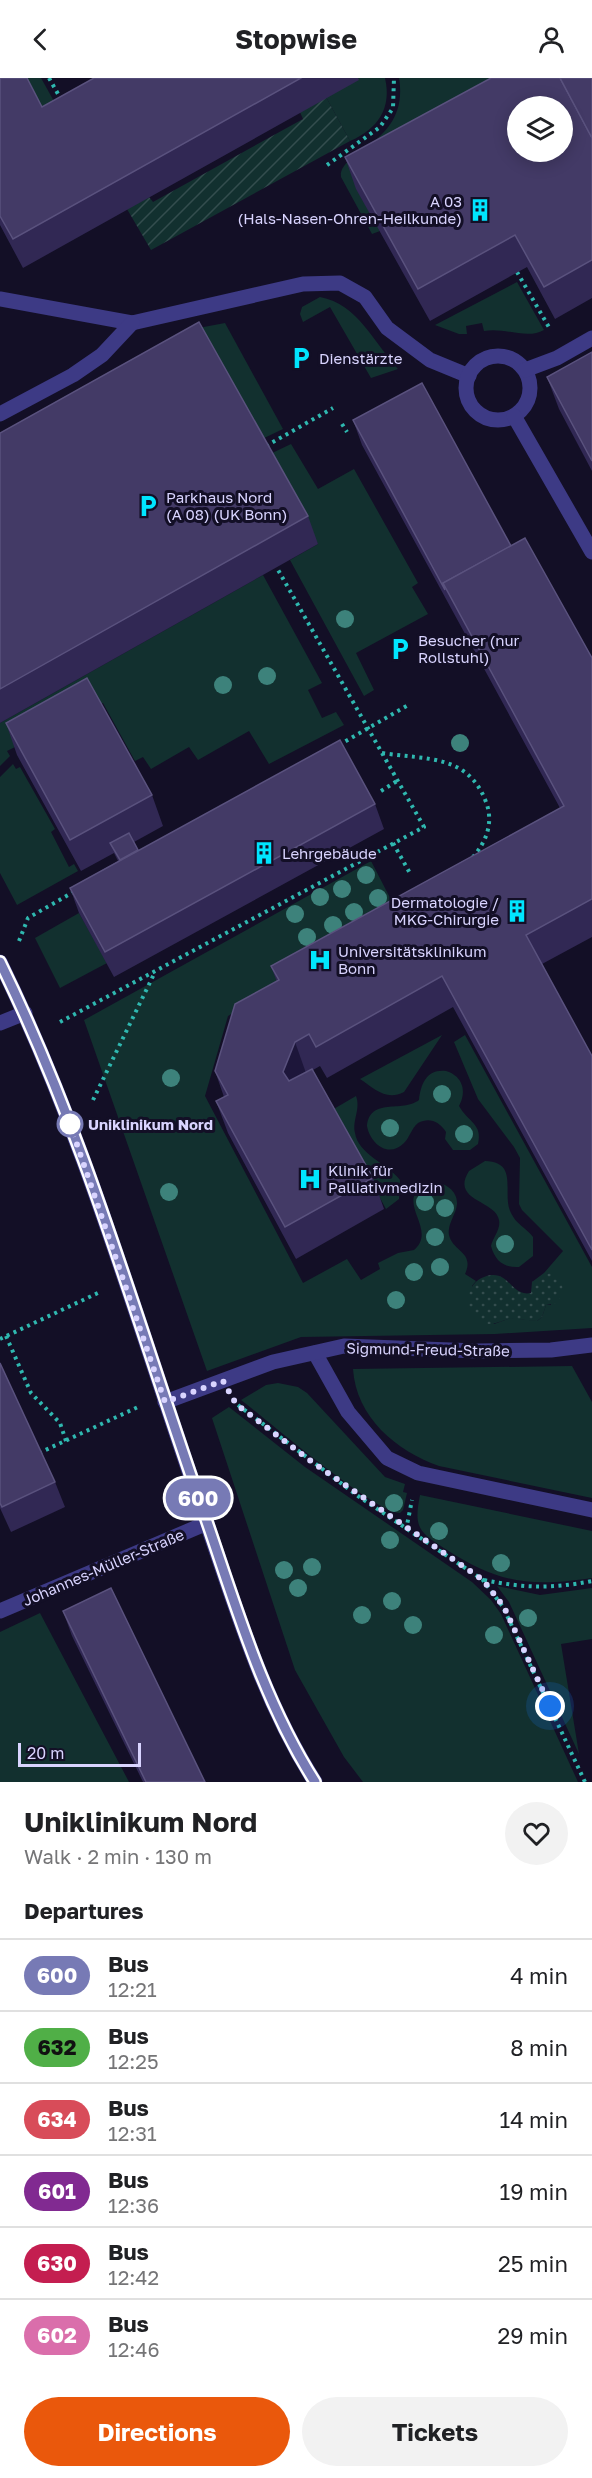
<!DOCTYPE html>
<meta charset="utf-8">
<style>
:root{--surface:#fff;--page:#f2f2f2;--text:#202124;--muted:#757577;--line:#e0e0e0;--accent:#ea580c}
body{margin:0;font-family:"Golos Text",sans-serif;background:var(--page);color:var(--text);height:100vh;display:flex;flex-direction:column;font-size:22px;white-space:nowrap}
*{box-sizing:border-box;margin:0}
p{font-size:20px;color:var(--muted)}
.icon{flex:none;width:33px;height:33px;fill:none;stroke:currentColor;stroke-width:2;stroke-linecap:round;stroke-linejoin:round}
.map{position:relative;height:1704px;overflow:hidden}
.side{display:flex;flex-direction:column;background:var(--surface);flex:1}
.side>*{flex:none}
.badge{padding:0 12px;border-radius:20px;font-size:21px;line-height:39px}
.tools{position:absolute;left:507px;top:18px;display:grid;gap:12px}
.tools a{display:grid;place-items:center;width:66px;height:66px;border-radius:50%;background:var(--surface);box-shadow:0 3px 15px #0003;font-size:30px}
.scale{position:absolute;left:18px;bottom:15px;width:123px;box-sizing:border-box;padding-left:6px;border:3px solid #d9d4ff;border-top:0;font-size:16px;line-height:21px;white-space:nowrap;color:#d9d4ff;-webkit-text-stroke:4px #130f26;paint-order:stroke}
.you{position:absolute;width:30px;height:30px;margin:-15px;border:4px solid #fff;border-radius:50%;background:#1a73e8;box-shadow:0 0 0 9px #1a73e833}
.map>.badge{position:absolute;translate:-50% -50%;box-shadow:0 0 0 3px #fff}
h2{padding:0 24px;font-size:22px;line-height:54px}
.round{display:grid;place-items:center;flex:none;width:63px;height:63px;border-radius:32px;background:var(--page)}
.head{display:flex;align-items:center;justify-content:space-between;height:102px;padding:0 24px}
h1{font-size:28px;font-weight:700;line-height:45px}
.primary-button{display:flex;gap:12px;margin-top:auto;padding:12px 24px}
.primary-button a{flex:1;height:69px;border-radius:36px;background:var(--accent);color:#fff;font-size:24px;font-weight:700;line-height:69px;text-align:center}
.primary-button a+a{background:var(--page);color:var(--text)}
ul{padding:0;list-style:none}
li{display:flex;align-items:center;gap:18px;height:72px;padding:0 24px;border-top:2px solid var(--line)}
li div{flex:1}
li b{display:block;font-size:22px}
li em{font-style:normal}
li .badge{min-width:66px;font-weight:700;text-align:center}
header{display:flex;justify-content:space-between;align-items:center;height:78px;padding:0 24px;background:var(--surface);font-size:27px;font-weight:700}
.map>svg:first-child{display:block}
.grass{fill:#12302f}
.park{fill:url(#park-dots)}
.garden{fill:url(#garden-furrows)}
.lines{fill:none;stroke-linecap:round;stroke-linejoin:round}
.path{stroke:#2fb8b0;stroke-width:4;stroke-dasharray:3 4.5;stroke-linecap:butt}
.lane{stroke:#3d3a85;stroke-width:15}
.street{stroke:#3d3a85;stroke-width:15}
.tree{fill:#3d827b}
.wall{fill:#312854}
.shaded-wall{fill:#1d163a}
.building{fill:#433a66;stroke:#5a527e;stroke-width:1.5;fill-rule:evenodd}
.line-casing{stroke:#fff;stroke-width:14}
.line{stroke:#777ab5;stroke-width:9}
.walk{stroke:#d9d4ff;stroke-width:6;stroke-dasharray:0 10.8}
.stop-dot{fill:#fff;stroke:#777ab5;stroke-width:3}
.labels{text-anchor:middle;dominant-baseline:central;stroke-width:6;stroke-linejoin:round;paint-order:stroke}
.poi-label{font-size:15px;fill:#d9d4ff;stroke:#130f26;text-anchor:start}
.stop-label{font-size:15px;font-weight:bold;fill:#d9d4ff;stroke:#130f26;text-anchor:start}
.street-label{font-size:15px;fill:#d9d4ff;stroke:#130f26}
</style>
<header><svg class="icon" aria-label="back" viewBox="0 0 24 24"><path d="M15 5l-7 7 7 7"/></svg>Stopwise<svg class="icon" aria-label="person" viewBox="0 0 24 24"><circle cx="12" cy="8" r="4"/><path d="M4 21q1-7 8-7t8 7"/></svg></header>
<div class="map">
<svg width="592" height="1704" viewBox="0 0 592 1704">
<defs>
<pattern id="park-dots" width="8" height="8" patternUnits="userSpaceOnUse" patternTransform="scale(1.5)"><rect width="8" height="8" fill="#12302f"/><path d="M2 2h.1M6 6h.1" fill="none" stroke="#344d4e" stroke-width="1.8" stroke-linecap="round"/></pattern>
<pattern id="garden-furrows" width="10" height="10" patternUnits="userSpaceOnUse" patternTransform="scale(1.5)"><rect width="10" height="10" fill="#12302f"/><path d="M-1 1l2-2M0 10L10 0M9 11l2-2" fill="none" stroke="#344d4e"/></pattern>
</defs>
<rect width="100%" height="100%" fill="#130f26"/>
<!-- grass -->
<g class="grass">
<polygon points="21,0 41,0 55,25 39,33"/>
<path d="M358,0H385C392,30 378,51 350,63L326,19Z"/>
<path d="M399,0H554L356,110L380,153L372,156L341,99C338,72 410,66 399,0Z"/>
<path d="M517,204L544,252C527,262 505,249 484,253L482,245L466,248L467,256H459L435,247Z"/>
<path d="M320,219C358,226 374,265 398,291L371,300L330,229L303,244L300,236L302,229Z"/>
<polygon points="225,245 283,351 260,362 193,251"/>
<polygon points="291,366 318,411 354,391 418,505 412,509 428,536 356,575 374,612 364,618 290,482 318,466 268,377"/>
<polygon points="263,497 322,605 308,612 322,640 336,634 344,647 269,686 249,653 198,682 189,669 151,691 143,679 135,683 103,625 7,673 10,678 0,688 0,645"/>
<polygon points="13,686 16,691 20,689 55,751 51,754 69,789 74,786 78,793 17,827 0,795 0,699"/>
<path d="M371,783L401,841L228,938L205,1018L303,1205L347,1181L361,1202L380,1191L378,1185L398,1175L414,1172C437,1152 399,1128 420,1109C434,1098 458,1108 457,1126C456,1137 447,1146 449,1157C453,1174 475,1174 465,1196L476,1203L472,1208L494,1246L511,1240L537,1243L542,1239L546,1227H551L549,1195H544L563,1173L522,1132L519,1126L520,1080L514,1069L478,1021L454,964L465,957L592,1189V1250L495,1256L301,1259L207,1293L84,942Z"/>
<polygon points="79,835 107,885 60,910 35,860"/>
<path d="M442,957L404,1014C386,1023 375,1011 360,1001Z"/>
<path d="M446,993C463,998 467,1014 459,1028C468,1044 483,1046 478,1066L470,1072H453L445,1061L446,1054C439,1043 429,1039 418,1045C411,1051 410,1059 404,1065C388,1081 370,1065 367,1048C370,1019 402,1035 419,1022C421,1005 427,991 446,993Z"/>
<path d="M356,1018C361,1031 352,1042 355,1055C358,1076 388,1086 400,1102L399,1121L386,1131L332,1032Z"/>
<path d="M485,1083C520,1084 501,1116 511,1135C516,1146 526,1150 533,1159V1178L519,1189C504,1190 495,1183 491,1168C493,1159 501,1151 499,1142C496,1122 450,1123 469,1093Z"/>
<path d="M572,1288L592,1324V1420L439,1388C396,1373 356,1339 353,1291Z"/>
<path d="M278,1305L298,1309L307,1315L385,1399L405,1406L403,1414L407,1415L403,1432L400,1435C376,1436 266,1341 241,1322L266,1307Z"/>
<polygon points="229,1329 305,1389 472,1504 491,1522 501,1536 578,1704 363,1704 344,1679 295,1592 212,1340"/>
<path d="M420,1417L592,1453V1500C531,1509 500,1506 447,1472C420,1454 413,1452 420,1417Z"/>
<polygon points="497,1508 540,1517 592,1510 592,1561 561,1566 579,1676 509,1524"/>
<polygon points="40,1535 129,1704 0,1704 0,1554"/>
</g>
<!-- park -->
<path class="park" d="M544,1195C556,1194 563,1202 563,1214L557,1225L546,1227L542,1239L537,1243C530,1243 522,1241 514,1241C506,1240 499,1245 491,1246C474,1246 463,1227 470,1213C474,1203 481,1199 491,1197C510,1195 512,1219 531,1215L532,1204Z"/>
<!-- garden -->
<polygon class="garden" points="326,19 350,63 151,172 127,131 149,119 153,124 303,41 300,34"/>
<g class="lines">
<!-- path -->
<g class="path">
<polyline points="49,0 62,23"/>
<polyline points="327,87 380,49 393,30 394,0"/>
<polyline points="517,194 550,251"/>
<polyline points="342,346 347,354"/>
<polyline points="266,368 333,330"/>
<polyline points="339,667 410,626"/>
<path d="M382,675C427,682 468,676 486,724C494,745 486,764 473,779"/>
<polyline points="381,713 397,703"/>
<polyline points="393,765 411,797"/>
<polyline points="19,863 28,840 75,813"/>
<polyline points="60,944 424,749 277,490"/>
<polyline points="93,1022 155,894"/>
<polyline points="6,1258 31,1315 60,1345 66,1363"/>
<polyline points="0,1261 100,1214"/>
<polyline points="238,1327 358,1418 483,1502 503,1529 585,1704"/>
<polyline points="39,1375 138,1329"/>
<polyline points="406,1452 412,1422"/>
<path d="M484,1502C524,1510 551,1511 592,1503"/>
</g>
<!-- lane -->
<g class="lane">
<polyline points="0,221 132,245 303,206 340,205 365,219 387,250 430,282 469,298"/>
<circle cx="498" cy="310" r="32"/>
<polyline points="525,292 557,280 592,260"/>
<polyline points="0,336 73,297 102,277 132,245"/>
<polyline points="514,338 592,474"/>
<polyline points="315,1275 348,1334 387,1380 418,1395 592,1432"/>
<polyline points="165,1324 273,1284 344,1268 477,1273 551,1272 592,1267"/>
</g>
<!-- street -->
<g class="street">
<path d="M0,884C86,1060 139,1251 204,1437C236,1529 262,1621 315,1704"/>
<polyline points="0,945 25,935"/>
<polyline points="0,1533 207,1445"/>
</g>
</g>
<!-- trees -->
<g class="tree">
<circle cx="345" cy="541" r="9"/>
<circle cx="267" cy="598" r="9"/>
<circle cx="223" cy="607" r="9"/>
<circle cx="460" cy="665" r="9"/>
<circle cx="366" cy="797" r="9"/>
<circle cx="342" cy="811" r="9"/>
<circle cx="320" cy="819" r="9"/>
<circle cx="378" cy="820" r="9"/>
<circle cx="354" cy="834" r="9"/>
<circle cx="295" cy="836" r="9"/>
<circle cx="333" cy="847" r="9"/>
<circle cx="307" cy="859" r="9"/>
<circle cx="171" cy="1000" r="9"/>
<circle cx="442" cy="1016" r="9"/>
<circle cx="390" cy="1050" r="9"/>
<circle cx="464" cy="1056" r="9"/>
<circle cx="169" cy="1114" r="9"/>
<circle cx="425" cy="1124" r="9"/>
<circle cx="445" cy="1130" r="9"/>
<circle cx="435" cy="1159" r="9"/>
<circle cx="505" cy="1166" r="9"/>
<circle cx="440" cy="1189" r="9"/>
<circle cx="414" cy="1194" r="9"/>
<circle cx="396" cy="1222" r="9"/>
<circle cx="394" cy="1425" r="9"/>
<circle cx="439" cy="1453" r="9"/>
<circle cx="390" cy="1462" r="9"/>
<circle cx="501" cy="1485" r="9"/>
<circle cx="312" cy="1489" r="9"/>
<circle cx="284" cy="1492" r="9"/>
<circle cx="298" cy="1510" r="9"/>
<circle cx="392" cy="1523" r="9"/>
<circle cx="362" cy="1537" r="9"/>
<circle cx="528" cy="1540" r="9"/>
<circle cx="413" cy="1547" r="9"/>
<circle cx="494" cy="1557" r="9"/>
</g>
<!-- wall -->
<g class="wall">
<polygon points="0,0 42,29 94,0 358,0 359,2 23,190 0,147"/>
<polygon points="592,0 592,220 555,241 527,189 430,243 356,111 345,79"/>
<polygon points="592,274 592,393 559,331 547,299"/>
<polygon points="353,342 511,468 592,580 592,859 542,886 592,978 592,1183 453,929 327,1000 320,988 313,992 373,1100 384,1131 296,1181 228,1055 216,1023 224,1019 215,993 277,904 271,888 560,730 362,367"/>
<polygon points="0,355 308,438 318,466 0,645"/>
<polygon points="6,645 152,717 163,748 134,764 138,772 375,726 384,751 114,899 79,835 70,810 118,783 114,775 81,793 17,677"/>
<polygon points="0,1285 55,1404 65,1429 11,1454 0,1430"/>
<polygon points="63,1533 205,1704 143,1704 72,1558"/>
</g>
<!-- shaded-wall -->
<polygon class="shaded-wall" points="295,964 306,995 295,1026 283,994"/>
<!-- building -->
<g class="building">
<polygon points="0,0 27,0 42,29 94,0 301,0 13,161 0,138"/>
<path d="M491,0H560L592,60V182L544,209L515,157L418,211L345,79ZM518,28H562V74H518Z"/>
<polygon points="560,0 592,0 592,60"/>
<polygon points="199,244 308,438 0,611 0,355"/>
<polygon points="592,274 592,383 547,299"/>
<polygon points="422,305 511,468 443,505 445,512 353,342"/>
<polygon points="525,460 592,580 592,821 526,857 592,978 592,1172 442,898 316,969 309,956 295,964 283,994 289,1003 312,991 373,1100 285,1149 216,1023 228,1017 215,993 235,926 279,902 271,888 564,728 443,505"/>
<polygon points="87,600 152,717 70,762 6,645"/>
<polygon points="340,662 375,726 105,874 70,810"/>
<polygon points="129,755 138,772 120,782 110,765"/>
<polygon points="0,1285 55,1404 2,1429 0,1425"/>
<polygon points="111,1510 205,1704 146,1704 63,1533"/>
</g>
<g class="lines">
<!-- line casing -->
<g class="line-casing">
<path id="line" d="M0,884C87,1061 140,1254 206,1441C237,1531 263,1622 315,1704"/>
</g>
<!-- line -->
<use href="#line" class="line"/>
<!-- walk -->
<polyline class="walk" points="70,1046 165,1324 223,1303 236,1326 312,1384 483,1502 504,1529 550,1628"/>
</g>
<!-- icons -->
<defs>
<g id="building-bare" transform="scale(1.8)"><path d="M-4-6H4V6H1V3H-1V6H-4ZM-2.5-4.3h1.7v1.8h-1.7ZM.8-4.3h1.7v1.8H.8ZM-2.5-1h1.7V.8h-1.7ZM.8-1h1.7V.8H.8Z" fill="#00e5ff" stroke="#130f26" stroke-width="2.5" paint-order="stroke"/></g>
<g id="parking-bare" transform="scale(1.8)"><path d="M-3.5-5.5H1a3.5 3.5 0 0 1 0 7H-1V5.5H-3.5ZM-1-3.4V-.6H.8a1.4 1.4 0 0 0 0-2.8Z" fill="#00e5ff" stroke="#130f26" stroke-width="2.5" paint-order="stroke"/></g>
<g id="hospital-bare" transform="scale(1.8)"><path d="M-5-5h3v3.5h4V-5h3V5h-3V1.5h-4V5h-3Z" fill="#00e5ff" stroke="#130f26" stroke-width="2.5" paint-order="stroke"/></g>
</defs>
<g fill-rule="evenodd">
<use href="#building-bare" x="480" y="132"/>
<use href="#parking-bare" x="301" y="280"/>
<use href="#parking-bare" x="148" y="428"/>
<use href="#parking-bare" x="400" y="571"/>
<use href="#building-bare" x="264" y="775"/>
<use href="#building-bare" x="517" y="833"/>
<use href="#hospital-bare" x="320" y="882"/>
<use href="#hospital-bare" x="310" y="1101"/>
</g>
<!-- markers -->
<circle class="stop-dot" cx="70" cy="1046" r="12"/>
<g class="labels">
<!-- poi labels -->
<g class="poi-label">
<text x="462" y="123" text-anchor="end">A 03<tspan x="462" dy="17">(Hals-Nasen-Ohren-Heilkunde)</tspan></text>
<text x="319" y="280">Dienstärzte</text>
<text x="166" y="419">Parkhaus Nord<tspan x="166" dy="17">(A 08) (UK Bonn)</tspan></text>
<text x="418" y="562">Besucher (nur<tspan x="418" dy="17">Rollstuhl)</tspan></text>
<text x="282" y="775">Lehrgebäude</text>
<text x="499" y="824" text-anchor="end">Dermatologie /<tspan x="499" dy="17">MKG-Chirurgie</tspan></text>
<text x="338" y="873">Universitätsklinikum<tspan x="338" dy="17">Bonn</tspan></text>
<text x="328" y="1092">Klinik für<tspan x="328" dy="17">Palliativmedizin</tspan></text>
</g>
<!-- stop labels -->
<g class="stop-label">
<text x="88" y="1046">Uniklinikum Nord</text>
</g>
<!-- street labels -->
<g class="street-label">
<text transform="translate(428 1271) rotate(1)">Sigmund-Freud-Straße</text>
<text transform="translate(103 1489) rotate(-23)">Johannes-Müller-Straße</text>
</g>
</g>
</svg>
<div class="tools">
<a><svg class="icon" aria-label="layers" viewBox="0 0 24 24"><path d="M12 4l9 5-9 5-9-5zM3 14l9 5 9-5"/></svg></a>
</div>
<div class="scale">20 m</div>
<div class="you" style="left:550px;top:1628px"></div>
<b class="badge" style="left:198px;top:1420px;background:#777ab5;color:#fff">600</b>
</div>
<section class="side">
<div class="head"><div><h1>Uniklinikum Nord</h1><p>Walk · 2 min · 130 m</p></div><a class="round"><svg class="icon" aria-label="heart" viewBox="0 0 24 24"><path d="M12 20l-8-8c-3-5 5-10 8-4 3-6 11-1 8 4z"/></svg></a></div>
<h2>Departures</h2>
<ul>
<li><span class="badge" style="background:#777ab5;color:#fff">600</span><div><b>Bus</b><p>12:21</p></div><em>4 min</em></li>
<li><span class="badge" style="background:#50af47;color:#111">632</span><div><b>Bus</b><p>12:25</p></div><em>8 min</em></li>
<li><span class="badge" style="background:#d84c59;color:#fff">634</span><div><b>Bus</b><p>12:31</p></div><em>14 min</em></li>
<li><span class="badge" style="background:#812a91;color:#fff">601</span><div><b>Bus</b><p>12:36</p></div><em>19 min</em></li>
<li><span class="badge" style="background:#c41e50;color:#fff">630</span><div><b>Bus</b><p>12:42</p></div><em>25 min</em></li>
<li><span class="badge" style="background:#da6eab;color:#fff">602</span><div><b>Bus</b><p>12:46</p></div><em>29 min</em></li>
</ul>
<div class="primary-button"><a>Directions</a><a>Tickets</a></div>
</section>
